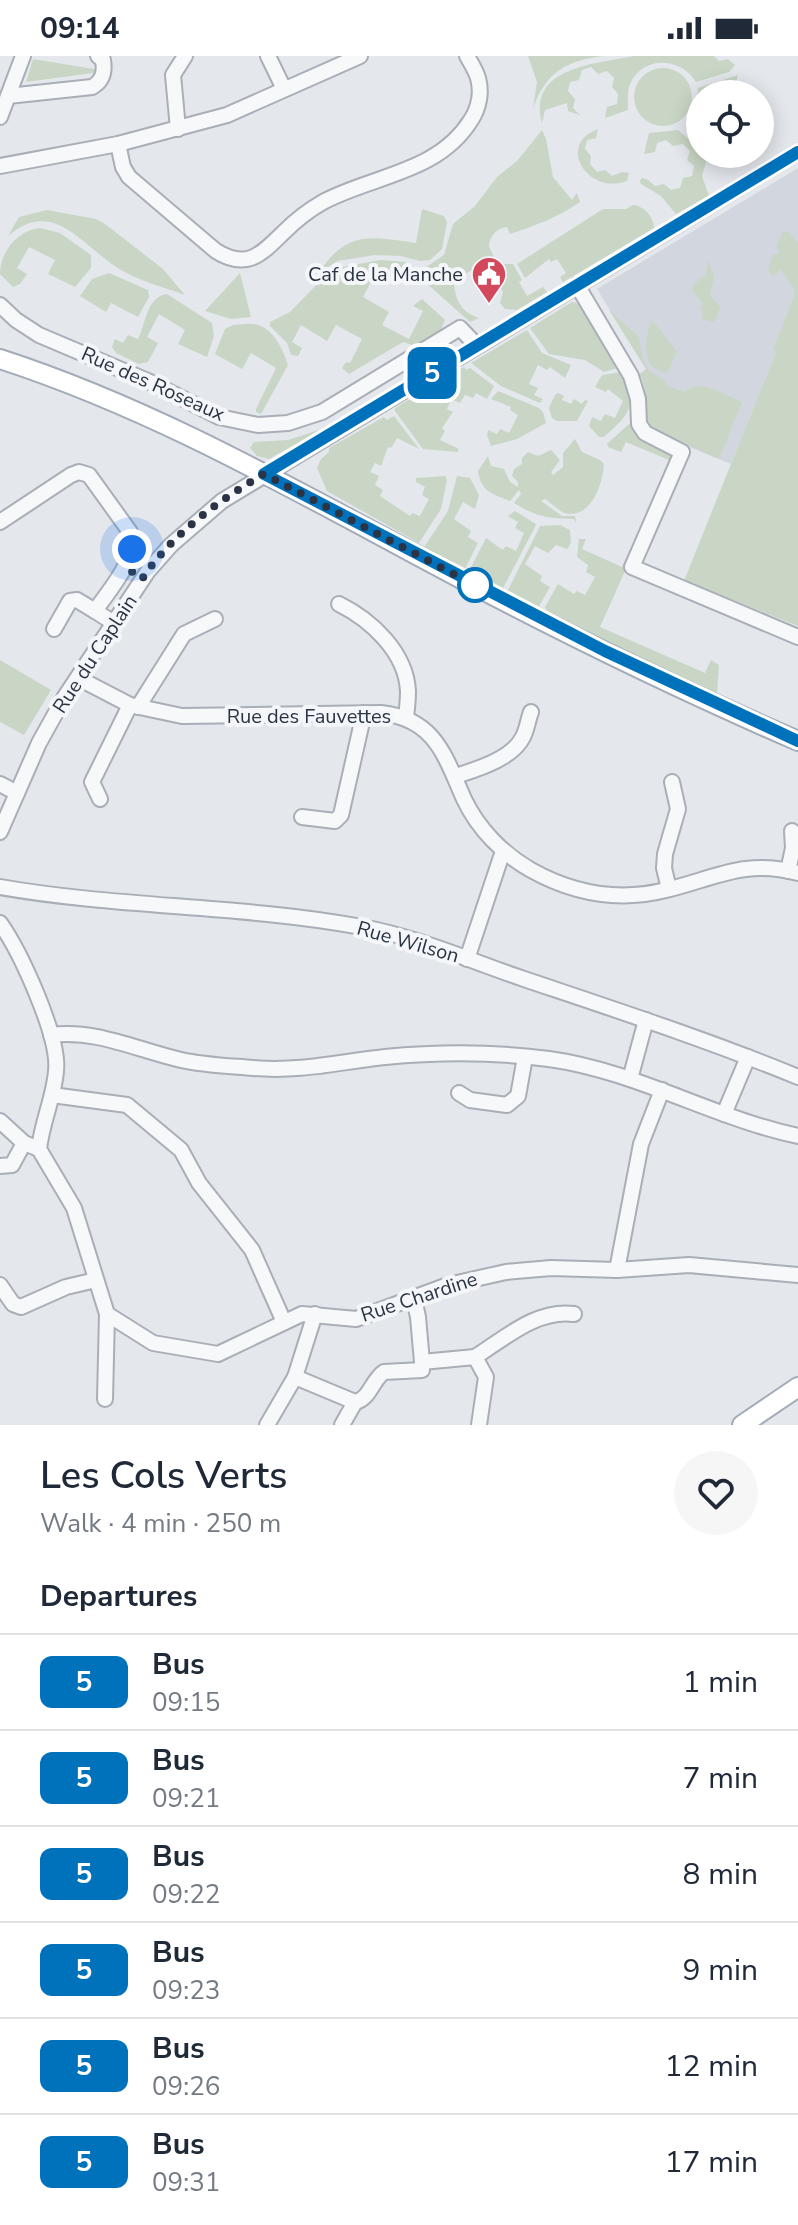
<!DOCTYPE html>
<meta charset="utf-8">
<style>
:root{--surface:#fff;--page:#f6f6f7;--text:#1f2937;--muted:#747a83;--line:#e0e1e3}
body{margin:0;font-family:"Nunito Sans",sans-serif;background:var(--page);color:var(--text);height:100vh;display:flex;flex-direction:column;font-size:30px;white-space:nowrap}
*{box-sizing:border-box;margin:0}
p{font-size:26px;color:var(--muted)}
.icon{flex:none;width:44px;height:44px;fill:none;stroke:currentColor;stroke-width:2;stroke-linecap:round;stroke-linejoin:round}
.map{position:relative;height:1369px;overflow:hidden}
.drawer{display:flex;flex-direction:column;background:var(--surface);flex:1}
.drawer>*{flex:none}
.badge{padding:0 16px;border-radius:12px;font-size:28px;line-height:52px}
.fabs{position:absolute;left:686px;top:24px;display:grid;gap:16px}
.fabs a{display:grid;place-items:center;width:88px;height:88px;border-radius:50%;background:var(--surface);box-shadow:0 4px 20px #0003;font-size:40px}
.you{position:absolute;width:40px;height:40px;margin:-20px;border:6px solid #fff;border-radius:50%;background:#1a73e8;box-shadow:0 0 0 12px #1a73e833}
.map>.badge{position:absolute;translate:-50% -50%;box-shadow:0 0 0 4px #fff}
h2{padding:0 40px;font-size:30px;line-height:72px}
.round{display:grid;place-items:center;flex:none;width:84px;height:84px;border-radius:42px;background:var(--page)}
.head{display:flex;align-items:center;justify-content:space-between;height:136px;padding:0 40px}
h1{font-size:38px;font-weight:600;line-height:60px}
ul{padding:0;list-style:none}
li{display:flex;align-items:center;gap:24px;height:96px;padding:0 40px;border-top:2px solid var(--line)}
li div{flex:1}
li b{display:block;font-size:30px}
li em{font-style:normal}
li .badge{min-width:88px;font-weight:700;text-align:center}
.status{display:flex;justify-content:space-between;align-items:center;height:56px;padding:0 40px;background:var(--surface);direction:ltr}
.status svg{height:22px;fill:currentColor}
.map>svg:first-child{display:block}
.built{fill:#d2d6de}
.green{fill:#c9d6c5}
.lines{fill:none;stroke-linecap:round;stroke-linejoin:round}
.minor-casing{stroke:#a9aeb7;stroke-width:18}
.major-casing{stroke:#a3abb8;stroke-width:22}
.minor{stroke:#f7f8fa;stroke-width:14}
.major{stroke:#fff;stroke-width:18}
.line-casing{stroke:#fff;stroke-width:18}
.line{stroke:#0072bc;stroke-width:12}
.walk{stroke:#2b3445;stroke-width:8;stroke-dasharray:0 14.4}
.stop-dot{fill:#fff;stroke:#0072bc;stroke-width:4}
.labels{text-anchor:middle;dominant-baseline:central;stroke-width:8;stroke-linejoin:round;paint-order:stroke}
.poi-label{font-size:20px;fill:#2b3445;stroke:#f4f6f9;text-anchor:end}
.street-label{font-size:20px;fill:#2b3445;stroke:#f4f6f9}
</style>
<div class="status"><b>09:14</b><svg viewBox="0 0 49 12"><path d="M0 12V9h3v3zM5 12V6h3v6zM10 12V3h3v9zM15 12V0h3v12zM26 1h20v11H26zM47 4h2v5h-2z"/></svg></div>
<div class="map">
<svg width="798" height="1369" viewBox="0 0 798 1369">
<rect width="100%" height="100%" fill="#e4e7ec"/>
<!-- built -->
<polygon class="built" points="798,112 798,241 731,408 660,379 647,365 646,335 640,318 646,313 597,233"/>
<!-- green -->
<g class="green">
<path d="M528,0H603C566,5 546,16 533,52L537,26Z"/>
<path d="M633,0H714L719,5L728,3L735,9L729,16L696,26C680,0 642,0 630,28C627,37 628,46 628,54L605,62L607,51L617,48L618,38L612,31L614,22L607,15L598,18L591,11L582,14L579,24L570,26L568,35L575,43L573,52L580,59L568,55L567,47L545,54L542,67C527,10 598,8 633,0Z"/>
<polygon points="33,3 100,14 92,25 93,17 26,26"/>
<circle cx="663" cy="41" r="29"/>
<polygon points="738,19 736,27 727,30 725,38 700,38 700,85 686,70 697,52 698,32"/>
<path d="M598,73L596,82L587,84L585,93L591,100L590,108L597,116L605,114L612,120L622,116L629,117L627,125C589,140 555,89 598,73Z"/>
<path d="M542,74L546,83L553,121L572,144L577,137L580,146C559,161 534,170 510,178L507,171C497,172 490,179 489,190L495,204L505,208H513L522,224L519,226L527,240L543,231L547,236L517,254L505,253L500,247L503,236L483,206L454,226C455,244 461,256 479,262L470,266L416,218L444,199L453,168L475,150L497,121L517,105Z"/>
<polygon points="678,74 700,93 700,98 708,99 702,120 709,140 676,158 661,140 641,128 640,125 642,122 648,124 655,130 664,128 671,134 680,132 683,122 692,120 694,110 687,104 690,95 683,88 673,90 666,84 657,87 655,96 644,98 649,77"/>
<path d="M633,149C644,150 654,161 654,172L563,226L560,221L566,217L557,203L551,206L549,203L525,222L517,208L603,153H626Z"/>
<path d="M422,153L444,160L447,166L442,193L430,204L420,205L401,200L375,199L337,205L318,218C347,173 371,181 416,187Z"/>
<path d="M47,154L96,163L105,168L163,213L185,239C163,231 140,225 121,214C83,192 55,140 8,180L19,161Z"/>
<path d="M40,172L60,177L91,199V212L75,231L48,218L55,204L29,191L17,212L27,218L20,228L13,231L0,218C0,196 18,174 40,172Z"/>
<polygon points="782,176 788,176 798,187 798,570 684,525 776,296 773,294 794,241 794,232 781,214 772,220 768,213 773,199 778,198 779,194 777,190"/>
<polygon points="381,204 405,206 411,211 408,216 399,211 390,212 383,227 373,222 363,241 389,256 382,269 409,283 423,255 413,250 422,243 445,264 441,274 415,290 403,286 349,318 342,312 346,306 350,307 362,283 336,269 327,285 301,269 292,286 302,292 298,300 291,299 287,287 270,270 270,266 290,256 323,222 330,226 339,222 331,216 336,212"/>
<polygon points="708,204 714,220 710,240 721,251 714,266 701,263 703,256 700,252 702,247 692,234 693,229 706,218"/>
<polygon points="109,217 148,234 149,241 138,261 111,247 106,256 80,240 92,223"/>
<polygon points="240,217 251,261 231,263 205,255"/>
<path d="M167,238L212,267L214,280L207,301L178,288L185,274L159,258L147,281L158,287L148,306L139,308L116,297L112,291L115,283L123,287L128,279L138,283C146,268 146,241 167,238Z"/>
<polygon points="572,246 579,248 584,255 618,312 604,316 585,304 549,298 530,272"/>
<path d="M609,254L639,281L643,305L649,315L665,325L667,330L685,336C700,321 726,340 742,346L719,403L651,373C641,356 649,336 640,318L646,313Z"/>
<path d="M652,264L677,296L667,317C640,314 644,282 652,264Z"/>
<path d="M233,269C239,269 247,267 254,268C273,271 283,293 288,309L261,358L256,356V353L276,312L251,297L242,313L215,298L225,273Z"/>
<polygon points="527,274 542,297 571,309 565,322 550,311 547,314 538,309 529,328 538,332 534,339 543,343 540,347 501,330 471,307"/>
<polygon points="464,311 466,314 470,312 494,330 487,343 476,337 473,342 465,339 460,347 451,343 447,353 453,356 442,372 445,375 440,384 459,393 457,396 423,393 395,355 395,352"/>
<path d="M621,316C637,351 631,357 604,381H599L589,370L592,361L601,365L605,358L615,362L623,345L608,333L606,336L595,331L602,319Z"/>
<polygon points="498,335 539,352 543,356 546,367 517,383 491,390 487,379 488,374 497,378 500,373 509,377 518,359 510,354 511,351 491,343"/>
<polygon points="558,337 564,340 562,344 571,348 574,343 582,348 585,344 588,345 577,365 557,365 552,362 549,352 555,339"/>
<polygon points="394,360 419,393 397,382 391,392 388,391 381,410 375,407 370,416 379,420 375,429 383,434 380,440 410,460 412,457 420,460 429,443 422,439 425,431 416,426 416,422 445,420 447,424 441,453 419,487 327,435 317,412 321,403 329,396 329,392 384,361 387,364"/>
<polygon points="629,368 670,396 672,404 668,413 665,413 669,404 626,386 621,396 608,391 607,388"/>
<polygon points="322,373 269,403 257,400 250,392 254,386 288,384"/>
<path d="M575,383L582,396L600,404L604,408C603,427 591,464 565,457C559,455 550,446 545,443L541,445L562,460H575L576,467L574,463C546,462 537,461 514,447L521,438L519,434L510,445C493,438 481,436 478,415L488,400L491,410L504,413L510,426L518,431V426L512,420L514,413L522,408V402L528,396L538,400L551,394L560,404L551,416L553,419L563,411V397Z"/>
<polygon points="457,420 470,422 479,439 475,453 463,446 454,463 471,475 468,481 478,487 464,515 442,503 443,500 423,493 448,455"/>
<polygon points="515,455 536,468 535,471 502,534 468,517 486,482 503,494 506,490 516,495 524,477 515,472 518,466 508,460"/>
<polygon points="560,469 570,474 571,487 567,493 556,489 548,497 535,490 525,508 542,520 540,525 550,531 538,552 507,536 540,470"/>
<polygon points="579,483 586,483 582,493 622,511 626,502 629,506 600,571 705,617 711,604 719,609 717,639 548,557 545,551 558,528 574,538 577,535 585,539 595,521 586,516 588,509 577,501"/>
<polygon points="0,604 51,634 24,679 0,666"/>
</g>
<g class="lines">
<!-- minor casing -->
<g class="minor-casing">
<g id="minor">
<polyline points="268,0 284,33"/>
<path d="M8,40L92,31C103,25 105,16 103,4L98,0"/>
<polyline points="0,61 23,0"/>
<polyline points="178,73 173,19 185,0"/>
<path d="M118,88L123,111L129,121L216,195C248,215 262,197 284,176C296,164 309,154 323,146C374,119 438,117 471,64C479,52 482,36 478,22C476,15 471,7 467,0"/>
<polyline points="0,110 118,88 227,59 360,0"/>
<polyline points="577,229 631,320 638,343 639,368 645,377 682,396 632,511 798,581"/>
<polyline points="0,249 16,264 39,279 150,326 219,361 258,369 288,367 322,356 460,272 477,290"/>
<path d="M0,466L71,419L79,416L89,419L130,476C139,502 109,534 95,555L114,567"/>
<path d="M339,548C371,564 406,596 408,635C408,644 407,653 406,661"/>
<polyline points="54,573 70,545 77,544 95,555"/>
<path d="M78,622L130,649L182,660L381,657C436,663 445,701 464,743C478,773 503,798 531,814C574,838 618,846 666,834C716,822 744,803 798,817"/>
<polyline points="138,651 184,578 215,563"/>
<path d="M456,720C477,713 512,703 523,681C527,673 528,664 531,656"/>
<polyline points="0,728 17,737"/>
<polyline points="100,743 92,726 130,649"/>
<polyline points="302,761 335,765 341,759 364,657"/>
<polyline points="0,776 39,687 64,642 148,515 171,489 222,445 798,96"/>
<polyline points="788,815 793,792 792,775"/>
<path d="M0,831C120,852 242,849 362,871C417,881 471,905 524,923C616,954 708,984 798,1021"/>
<polyline points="669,833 664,812 665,798 678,753 672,726"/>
<path d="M0,867C20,895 60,981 56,1015C54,1041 42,1066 39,1093L74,1152L107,1258L105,1343"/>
<polyline points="467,903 503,795"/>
<path d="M51,979C96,973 137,994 181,1004C203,1009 229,1010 253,1012C301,1016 338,1006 385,1001C438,996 496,996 549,1003C636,1015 713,1062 798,1080"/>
<polyline points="630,1023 646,964"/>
<polyline points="459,1037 470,1044 507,1049 518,1040 525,1001"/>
<polyline points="52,1039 127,1049 181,1094 199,1127 252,1194 284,1266"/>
<polyline points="724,1058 748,1001"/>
<polyline points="0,1065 24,1087"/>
<polyline points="0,1110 12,1109 24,1087 39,1093"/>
<polyline points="617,1214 641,1088 662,1034"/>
<polyline points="0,1229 13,1248 21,1251 66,1231 96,1224"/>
<polyline points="414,1243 418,1261 422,1306"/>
<polyline points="107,1258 153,1287 218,1298 302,1258 356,1263 448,1229 506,1216 551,1212 617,1214 689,1209 798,1219"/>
<path d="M475,1301C505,1282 537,1253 574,1258"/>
<path d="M295,1321L355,1346C370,1343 372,1324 384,1316L422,1314V1306L475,1301L486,1321L479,1369"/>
<polyline points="267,1369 295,1321 315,1258"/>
<polyline points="342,1369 355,1346"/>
</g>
</g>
<!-- major casing -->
<g class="major-casing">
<g id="major">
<path d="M0,303C145,350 277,424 411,496C537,564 666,628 798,685"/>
<polyline points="742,1369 798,1331"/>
</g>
</g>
<!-- minor -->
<use href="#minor" class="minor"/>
<!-- major -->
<use href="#major" class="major"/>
</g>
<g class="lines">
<!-- line casing -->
<g class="line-casing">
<polyline id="line" points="798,96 264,418 605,595 798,685"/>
</g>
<!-- line -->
<use href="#line" class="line"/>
<!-- walk -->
<path class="walk" d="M132,493L124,510L142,523C171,479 219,444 264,418L482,533L475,529"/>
</g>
<!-- icons -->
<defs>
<g id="civic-pin" transform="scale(1.8)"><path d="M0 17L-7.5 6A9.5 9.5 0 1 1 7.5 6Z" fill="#d1495b" stroke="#f4f6f9"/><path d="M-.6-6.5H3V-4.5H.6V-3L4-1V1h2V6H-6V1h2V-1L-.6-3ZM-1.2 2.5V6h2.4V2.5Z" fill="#fff"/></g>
</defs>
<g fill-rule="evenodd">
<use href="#civic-pin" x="489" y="218"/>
</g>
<!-- markers -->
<circle class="stop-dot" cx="475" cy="529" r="16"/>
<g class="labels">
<!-- poi labels -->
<g class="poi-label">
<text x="463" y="218">Caf de la Manche</text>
</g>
<!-- street labels -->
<g class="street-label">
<text transform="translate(153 328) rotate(24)">Rue des Roseaux</text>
<text transform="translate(95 598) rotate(-57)">Rue du Caplain</text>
<text x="309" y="660">Rue des Fauvettes</text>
<text transform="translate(408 886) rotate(16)">Rue Wilson</text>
<text transform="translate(419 1241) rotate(-18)">Rue Chardine</text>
</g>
</g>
</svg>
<div class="fabs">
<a><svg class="icon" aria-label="locate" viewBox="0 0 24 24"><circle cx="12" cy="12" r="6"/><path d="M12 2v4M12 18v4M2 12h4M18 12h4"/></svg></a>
</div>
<div class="you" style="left:132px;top:493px"></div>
<b class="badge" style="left:432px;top:317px;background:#0072bc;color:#fff">5</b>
</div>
<section class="drawer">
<div class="head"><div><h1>Les Cols Verts</h1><p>Walk · 4 min · 250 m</p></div><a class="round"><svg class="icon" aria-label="heart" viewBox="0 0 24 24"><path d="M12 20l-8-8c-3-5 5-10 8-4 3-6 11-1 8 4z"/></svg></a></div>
<h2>Departures</h2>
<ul>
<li><span class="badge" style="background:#0072bc;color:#fff">5</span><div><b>Bus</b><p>09:15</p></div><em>1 min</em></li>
<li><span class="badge" style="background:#0072bc;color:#fff">5</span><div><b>Bus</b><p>09:21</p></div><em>7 min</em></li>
<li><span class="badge" style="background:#0072bc;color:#fff">5</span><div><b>Bus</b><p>09:22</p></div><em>8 min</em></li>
<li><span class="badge" style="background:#0072bc;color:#fff">5</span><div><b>Bus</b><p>09:23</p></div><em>9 min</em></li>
<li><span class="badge" style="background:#0072bc;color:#fff">5</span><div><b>Bus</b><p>09:26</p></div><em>12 min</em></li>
<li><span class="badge" style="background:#0072bc;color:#fff">5</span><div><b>Bus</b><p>09:31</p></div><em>17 min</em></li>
</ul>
</section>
